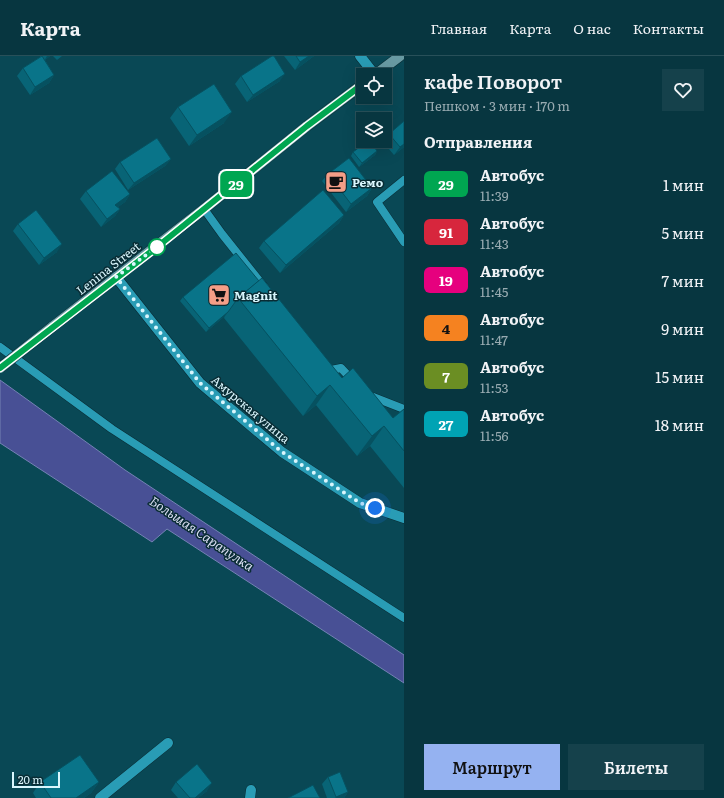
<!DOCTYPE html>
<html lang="ru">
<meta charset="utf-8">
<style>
:root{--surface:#073640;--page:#15414b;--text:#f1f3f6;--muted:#98abb1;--line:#285059;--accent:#95b2f1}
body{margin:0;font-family:Literata,serif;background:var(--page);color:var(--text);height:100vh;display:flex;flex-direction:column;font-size:15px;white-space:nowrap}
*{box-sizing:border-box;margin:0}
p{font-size:13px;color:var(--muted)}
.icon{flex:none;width:22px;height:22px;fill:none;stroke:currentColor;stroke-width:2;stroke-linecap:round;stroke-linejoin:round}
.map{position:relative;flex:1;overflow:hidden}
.panel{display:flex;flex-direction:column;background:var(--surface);width:320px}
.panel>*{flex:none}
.badge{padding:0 8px;border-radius:6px;font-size:14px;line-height:26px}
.tools{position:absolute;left:356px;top:12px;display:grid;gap:8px}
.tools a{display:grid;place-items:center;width:36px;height:36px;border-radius:0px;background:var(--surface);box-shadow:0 4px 16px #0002,0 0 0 1px var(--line);font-size:20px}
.scale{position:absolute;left:12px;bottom:10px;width:48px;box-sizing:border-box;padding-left:4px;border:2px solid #d9f6fd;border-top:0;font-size:11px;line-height:14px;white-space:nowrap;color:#d9f6fd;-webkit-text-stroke:3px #092c34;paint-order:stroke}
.you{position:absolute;width:20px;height:20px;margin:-10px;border:3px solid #fff;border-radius:50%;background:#1a73e8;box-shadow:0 0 0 6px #1a73e833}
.map>.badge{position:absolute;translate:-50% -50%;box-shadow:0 0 0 2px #fff}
h2{padding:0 20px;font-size:15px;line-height:36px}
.round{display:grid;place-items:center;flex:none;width:42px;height:42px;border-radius:0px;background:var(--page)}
.summary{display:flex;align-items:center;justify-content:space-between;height:68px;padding:0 20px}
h1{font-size:19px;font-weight:600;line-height:30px}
.action{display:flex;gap:8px;margin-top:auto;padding:8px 20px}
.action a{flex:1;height:46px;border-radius:0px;background:var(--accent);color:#111;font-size:16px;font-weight:600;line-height:46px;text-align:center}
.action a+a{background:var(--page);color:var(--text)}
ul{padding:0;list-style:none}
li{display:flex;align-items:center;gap:12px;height:48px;padding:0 20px}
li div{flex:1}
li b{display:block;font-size:15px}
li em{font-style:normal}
li .badge{min-width:44px;font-weight:700;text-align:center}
header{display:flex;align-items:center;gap:24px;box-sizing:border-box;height:56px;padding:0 20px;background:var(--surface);border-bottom:1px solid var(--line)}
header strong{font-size:19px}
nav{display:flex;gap:22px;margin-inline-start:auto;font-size:14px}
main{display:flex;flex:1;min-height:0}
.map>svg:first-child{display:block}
.water{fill:#485095;stroke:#7482b4}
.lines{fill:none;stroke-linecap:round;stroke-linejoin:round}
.lane-casing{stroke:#092c34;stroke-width:9}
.street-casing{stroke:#092c34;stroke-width:11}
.secondary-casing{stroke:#092c34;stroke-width:11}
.lane{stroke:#299cb5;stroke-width:8}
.street{stroke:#299cb5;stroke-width:10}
.secondary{stroke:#689aa3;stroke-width:10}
.secondary-bridge-casing{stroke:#092c34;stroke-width:11;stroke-linecap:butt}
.secondary-bridge{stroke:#689aa3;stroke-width:10}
.wall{fill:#086476}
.shaded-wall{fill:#065160}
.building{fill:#097489;stroke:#065160}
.line-casing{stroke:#fff;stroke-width:9}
.line{stroke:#00a651;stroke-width:6}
.walk{stroke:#d9f6fd;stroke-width:4;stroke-dasharray:0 7.2}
.stop-dot{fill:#fff;stroke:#00a651;stroke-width:2}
.labels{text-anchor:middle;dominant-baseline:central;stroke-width:3;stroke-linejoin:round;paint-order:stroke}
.poi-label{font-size:12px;font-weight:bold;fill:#d9f6fd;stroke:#092c34;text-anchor:start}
.street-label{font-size:12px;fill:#d9f6fd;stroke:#092c34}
.water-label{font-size:13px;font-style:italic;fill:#d8dcf1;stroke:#092c34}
</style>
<header>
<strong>Карта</strong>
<nav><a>Главная</a><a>Карта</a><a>О нас</a><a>Контакты</a></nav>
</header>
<main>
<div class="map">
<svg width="404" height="742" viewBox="0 0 404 742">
<rect width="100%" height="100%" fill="#094855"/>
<!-- water -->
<polygon class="water" points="0,324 125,414 404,599 404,627 167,473 152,486 0,387"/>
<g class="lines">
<!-- lane casing -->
<g class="lane-casing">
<g id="lane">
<polyline points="404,124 377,146 404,186"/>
<polyline points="204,153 222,178 265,232"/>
<polyline points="0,291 112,373 404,562"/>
<polyline points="326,315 341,312 354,326"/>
<polyline points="368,339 404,353"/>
</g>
</g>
<!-- street casing -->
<g class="street-casing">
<g id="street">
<polyline points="360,0 375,19"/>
<polyline points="116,221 200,327 282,396 360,447 404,462"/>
<polyline points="100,742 168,687"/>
<polyline points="250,742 251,734"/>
</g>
</g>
<!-- secondary casing -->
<g class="secondary-casing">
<g id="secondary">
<polyline points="375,19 400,0"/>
<polyline points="52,271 204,153 307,70 363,28"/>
</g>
</g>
<!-- lane -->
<use href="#lane" class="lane"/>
<!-- street -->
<use href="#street" class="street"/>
<!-- secondary -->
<use href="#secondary" class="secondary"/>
<!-- secondary-bridge casing -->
<g class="secondary-bridge-casing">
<polyline id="secondary-bridge" points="0,312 52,271"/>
</g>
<!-- secondary-bridge -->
<use href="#secondary-bridge" class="secondary-bridge"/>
</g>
<!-- wall -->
<g class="wall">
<polygon points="40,0 50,0 45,4 54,19 49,27 30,39 17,20 23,12 40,1"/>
<polygon points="53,0 62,0 57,4"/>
<polygon points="284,0 314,0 295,14"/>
<polygon points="241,20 280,25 247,46 235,28"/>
<polygon points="178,51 224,67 189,90 170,62"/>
<polygon points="389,78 404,91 394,99 383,86 385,85 385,83"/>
<polygon points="377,95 375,99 359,111 351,100 353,96"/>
<polygon points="171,103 165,110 128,134 115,113 120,106"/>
<polygon points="328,118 372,132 367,140 346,156 322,125"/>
<polygon points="86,135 130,138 125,146 118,151 120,153 115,160 101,171 80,143"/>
<polygon points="344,159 339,167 280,217 259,192 264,185"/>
<polygon points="18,168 57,196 39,209 13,175"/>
<polygon points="259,225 342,322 393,362 404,353 404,432 370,390 357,400 316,349 303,360 224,262 225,260 206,276 180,245 183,241"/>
<polygon points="328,721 348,736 344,742 327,742 322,728"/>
<polygon points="40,726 99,726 91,737 84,742 36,742 33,737"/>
<polygon points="176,726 207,735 198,742 178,742 171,734"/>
</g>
<!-- shaded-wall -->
<g class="shaded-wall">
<polygon points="47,0 50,0 44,5"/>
<polygon points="309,0 314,0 295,14 300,6"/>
<polygon points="285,18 280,25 247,46 253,39"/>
<polygon points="54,19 49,27 30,39 35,31"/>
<polygon points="232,56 224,67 189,90 197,79"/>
<polygon points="404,88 404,91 394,99 400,91"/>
<polygon points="377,95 375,99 359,111 362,107"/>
<polygon points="171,103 165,110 128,134 134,127"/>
<polygon points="372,132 367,140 346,156 351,148"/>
<polygon points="130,138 125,146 110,157 115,149"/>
<polygon points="120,153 115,160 101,171 107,163"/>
<polygon points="344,159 339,167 280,217 286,209"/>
<polygon points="62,188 57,196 39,209 44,202"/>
<polygon points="228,256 225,260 206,276 209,272"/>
<polygon points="330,329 316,349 303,360 317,340"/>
<polygon points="384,370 370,390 357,400 372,380"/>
<polygon points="99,726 91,737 84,742 76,742"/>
<polygon points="212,727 207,735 198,742 195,742"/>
<polygon points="348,736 344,742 335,742 336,741"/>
</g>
<!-- building -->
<g class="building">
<polygon points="42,0 54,19 35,31 23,12"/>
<polygon points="272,0 274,0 285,18 253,39 241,20"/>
<polygon points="296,0 309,0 300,6"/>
<polygon points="214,28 232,56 197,79 178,51"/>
<polygon points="404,65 404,88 400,91 389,78"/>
<polygon points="157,82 171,103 134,127 120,106"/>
<polygon points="368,85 370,85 377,95 362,107 353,96"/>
<polygon points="349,102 372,132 351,148 328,118"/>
<polygon points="112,115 130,138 115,149 120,153 107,163 86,135"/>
<polygon points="323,134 344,159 286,209 264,185"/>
<polygon points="36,154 62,188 44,202 18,168"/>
<polygon points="236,197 259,225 238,242 228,256 209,272 183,241"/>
<polygon points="262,222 342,322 353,312 393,362 404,353 404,395 384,370 372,380 330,329 317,340 238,242"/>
<polygon points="80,699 99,726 76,742 51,742 40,726"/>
<polygon points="197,708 212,727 195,742 190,742 176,726"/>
<polygon points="340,716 348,736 336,741 328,721"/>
<polygon points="313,729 320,742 288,742"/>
</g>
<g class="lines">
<!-- line casing -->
<g class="line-casing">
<polyline id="line" points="0,312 157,191 307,70 363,28"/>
</g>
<!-- line -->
<use href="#line" class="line"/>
<!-- walk -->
<polyline class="walk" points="157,191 116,221 200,327 282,396 360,447 375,452"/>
</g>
<!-- icons -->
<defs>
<g id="cafe-square" transform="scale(1.15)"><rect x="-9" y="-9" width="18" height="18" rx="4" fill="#f49e87" stroke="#092c34"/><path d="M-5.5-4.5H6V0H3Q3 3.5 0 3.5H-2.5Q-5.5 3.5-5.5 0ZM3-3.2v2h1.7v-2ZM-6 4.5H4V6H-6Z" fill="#111"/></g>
<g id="supermarket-square" transform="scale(1.15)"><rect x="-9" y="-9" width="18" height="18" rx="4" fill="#f49e87" stroke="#092c34"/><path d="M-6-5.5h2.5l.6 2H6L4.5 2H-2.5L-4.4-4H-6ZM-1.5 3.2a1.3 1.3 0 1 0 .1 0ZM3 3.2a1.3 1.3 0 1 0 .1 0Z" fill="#111"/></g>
</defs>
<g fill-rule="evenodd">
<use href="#cafe-square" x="336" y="126"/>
<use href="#supermarket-square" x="219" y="239"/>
</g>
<!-- markers -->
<circle class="stop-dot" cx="157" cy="191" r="8"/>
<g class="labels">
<!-- poi labels -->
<g class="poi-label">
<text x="352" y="126">Ремо</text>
<text x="234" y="239">Magnit</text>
</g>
<!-- street labels -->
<g class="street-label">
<text transform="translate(108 212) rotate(-38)">Lenina Street</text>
<text transform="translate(251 353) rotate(40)">Амурская улица</text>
</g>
<!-- water labels -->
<g class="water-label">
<text transform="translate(202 477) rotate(34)">Большая Сарапулка</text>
</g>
</g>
</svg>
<div class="tools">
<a><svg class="icon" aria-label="locate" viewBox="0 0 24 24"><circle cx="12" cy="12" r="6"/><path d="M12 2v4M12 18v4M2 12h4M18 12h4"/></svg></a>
<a><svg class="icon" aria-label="layers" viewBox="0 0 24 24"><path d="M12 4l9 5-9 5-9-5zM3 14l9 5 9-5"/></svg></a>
</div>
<div class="scale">20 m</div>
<div class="you" style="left:375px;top:452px"></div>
<b class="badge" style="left:236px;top:128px;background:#00a651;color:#fff">29</b>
</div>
<section class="panel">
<div class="summary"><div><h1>кафе Поворот</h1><p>Пешком · 3 мин · 170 m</p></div><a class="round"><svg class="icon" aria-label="heart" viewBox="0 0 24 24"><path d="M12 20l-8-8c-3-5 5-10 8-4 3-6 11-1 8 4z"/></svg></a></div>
<h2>Отправления</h2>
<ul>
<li><span class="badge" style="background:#00a651;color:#fff">29</span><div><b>Автобус</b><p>11:39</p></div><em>1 мин</em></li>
<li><span class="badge" style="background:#d7263d;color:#fff">91</span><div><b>Автобус</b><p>11:43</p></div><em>5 мин</em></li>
<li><span class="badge" style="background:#e6007e;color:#fff">19</span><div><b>Автобус</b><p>11:45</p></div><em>7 мин</em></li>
<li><span class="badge" style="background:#f58220;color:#111">4</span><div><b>Автобус</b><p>11:47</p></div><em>9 мин</em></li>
<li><span class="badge" style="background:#6b8e23;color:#fff">7</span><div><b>Автобус</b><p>11:53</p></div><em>15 мин</em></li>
<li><span class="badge" style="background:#00a3b4;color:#fff">27</span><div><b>Автобус</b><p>11:56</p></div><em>18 мин</em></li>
</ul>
<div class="action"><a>Маршрут</a><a>Билеты</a></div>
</section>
</main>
